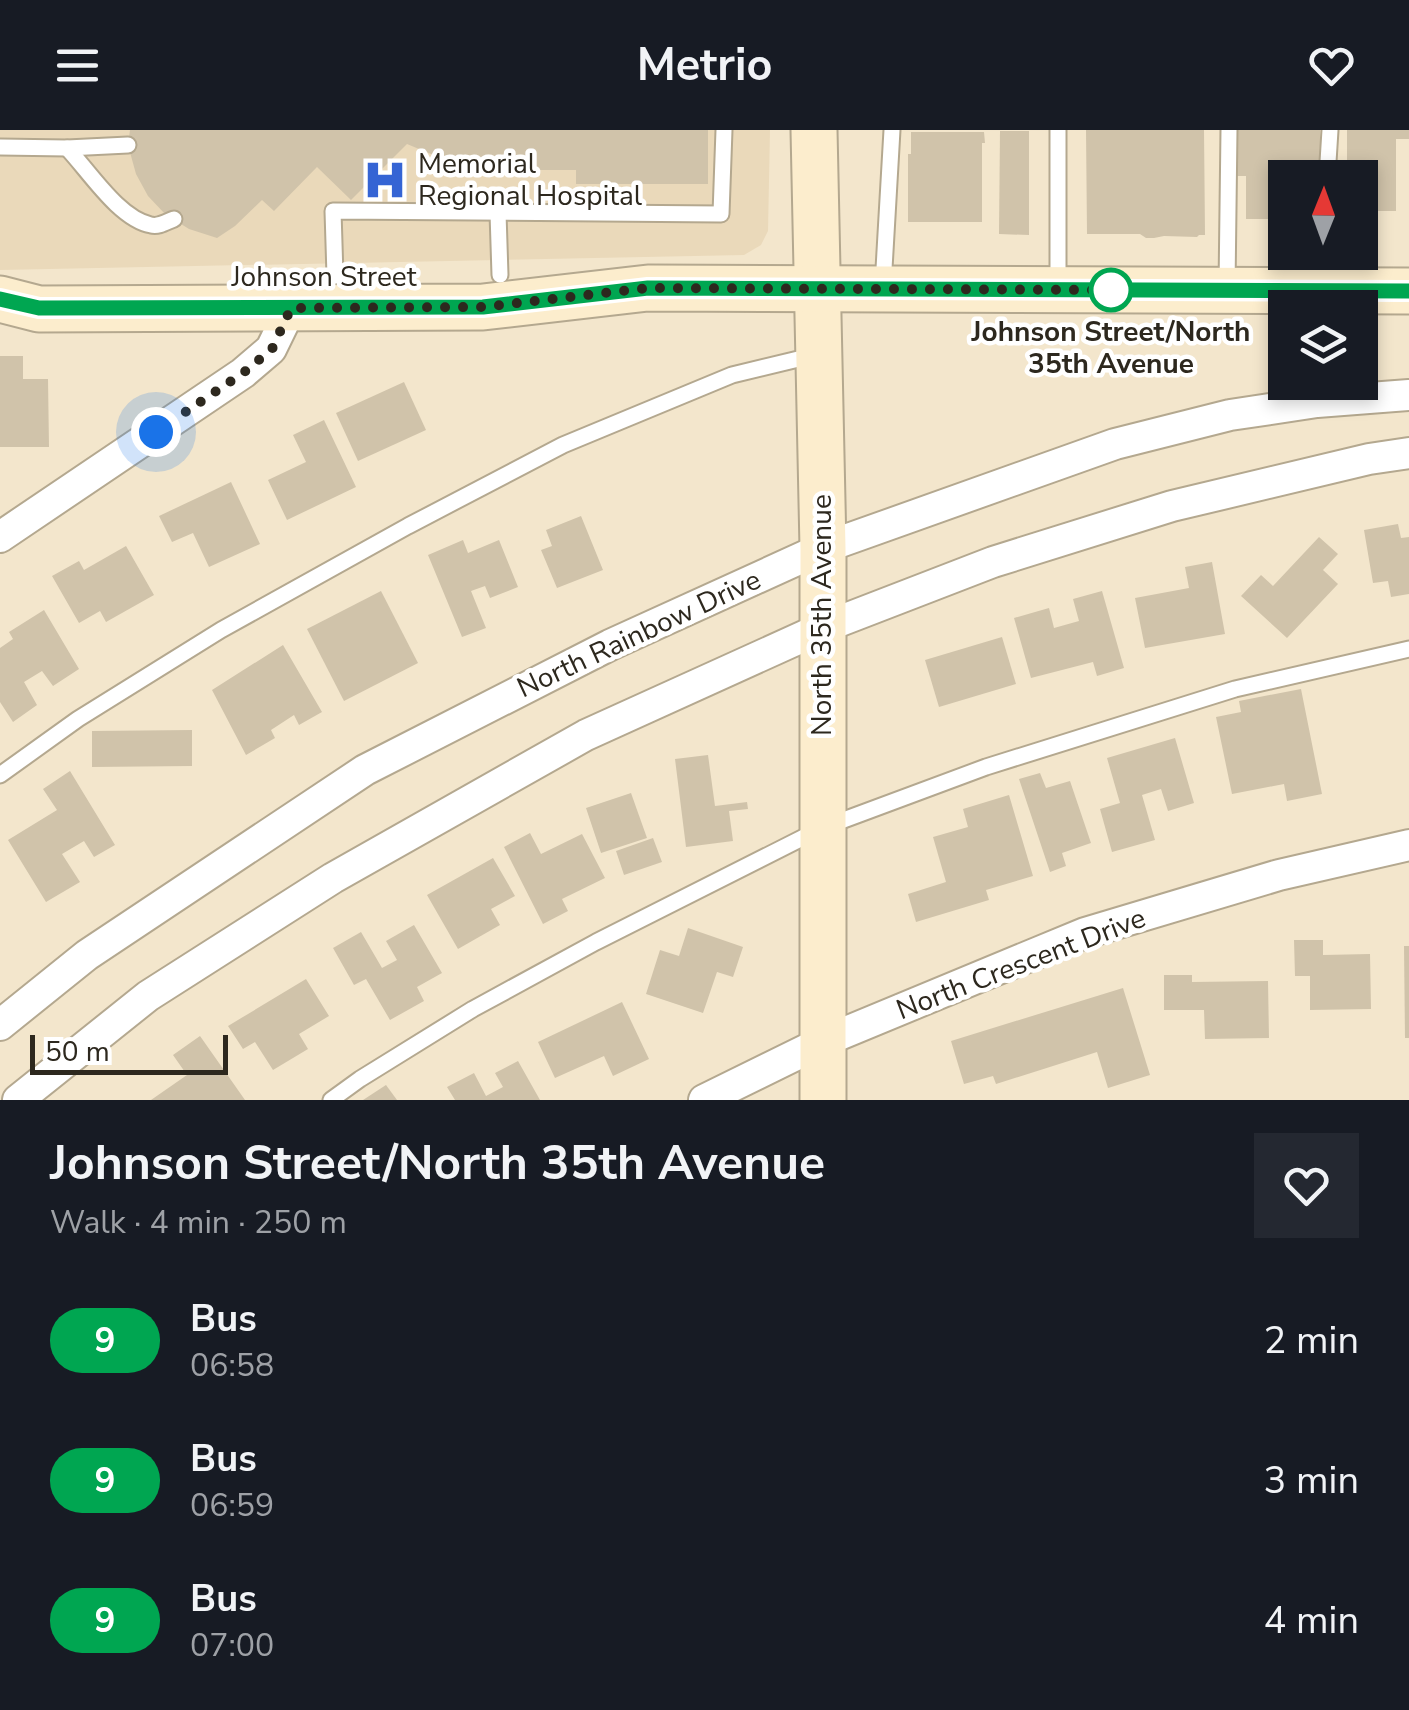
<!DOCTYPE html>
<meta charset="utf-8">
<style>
:root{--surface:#171b24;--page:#242831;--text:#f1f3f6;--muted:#9ea1a6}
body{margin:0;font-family:"Nunito Sans",sans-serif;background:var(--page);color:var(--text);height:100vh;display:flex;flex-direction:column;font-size:38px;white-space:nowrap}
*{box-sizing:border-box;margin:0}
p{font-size:32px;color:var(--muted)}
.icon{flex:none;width:55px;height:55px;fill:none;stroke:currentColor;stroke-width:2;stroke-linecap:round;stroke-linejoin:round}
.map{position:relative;height:970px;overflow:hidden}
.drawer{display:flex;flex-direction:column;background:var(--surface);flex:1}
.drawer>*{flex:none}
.badge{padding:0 20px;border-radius:32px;font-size:35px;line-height:65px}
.needle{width:65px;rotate:1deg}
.tools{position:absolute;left:1268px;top:30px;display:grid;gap:20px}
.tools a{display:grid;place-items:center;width:110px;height:110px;border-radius:0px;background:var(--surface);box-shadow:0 5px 15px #0003;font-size:50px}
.scale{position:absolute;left:30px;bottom:25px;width:198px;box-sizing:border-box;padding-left:10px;border:5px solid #2d281e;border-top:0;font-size:28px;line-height:35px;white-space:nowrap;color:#2d281e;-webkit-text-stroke:8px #fff;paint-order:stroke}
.you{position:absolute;width:50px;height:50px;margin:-25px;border:8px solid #fff;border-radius:50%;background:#1a73e8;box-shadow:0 0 0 15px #1a73e833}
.map>.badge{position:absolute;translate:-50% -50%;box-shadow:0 0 0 5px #fff}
.round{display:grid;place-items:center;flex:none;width:105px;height:105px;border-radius:0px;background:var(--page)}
.overview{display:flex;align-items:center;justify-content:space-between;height:170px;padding:0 50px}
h1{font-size:48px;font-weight:700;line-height:75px}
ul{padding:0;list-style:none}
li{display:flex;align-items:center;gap:30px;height:140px;padding:0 50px}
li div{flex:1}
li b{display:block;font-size:38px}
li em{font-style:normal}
li .badge{min-width:110px;font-weight:700;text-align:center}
header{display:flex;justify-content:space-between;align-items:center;height:130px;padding:0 50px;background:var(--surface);font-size:45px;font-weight:700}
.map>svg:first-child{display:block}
.built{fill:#ead9ba}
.building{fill:#d0c3aa}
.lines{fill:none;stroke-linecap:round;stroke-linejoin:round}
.lane-casing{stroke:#b4a88f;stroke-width:19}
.street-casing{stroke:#b4a88f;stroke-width:34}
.secondary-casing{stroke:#b4a88f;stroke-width:49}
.lane{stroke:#fff;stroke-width:15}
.street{stroke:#fff;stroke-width:30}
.secondary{stroke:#fcedcd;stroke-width:45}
.line-casing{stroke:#fff;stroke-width:22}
.line{stroke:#00a651;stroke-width:15}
.walk{stroke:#2d281e;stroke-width:10;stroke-dasharray:0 18}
.stop-dot{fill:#fff;stroke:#00a651;stroke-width:5}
.labels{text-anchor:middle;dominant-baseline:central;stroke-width:9;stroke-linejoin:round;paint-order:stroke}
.poi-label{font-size:28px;fill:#2d281e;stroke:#fff;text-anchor:start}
.street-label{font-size:28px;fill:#2d281e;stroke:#fff}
.stop-label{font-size:28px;font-weight:bold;fill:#2d281e;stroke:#fff}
</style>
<header><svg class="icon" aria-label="menu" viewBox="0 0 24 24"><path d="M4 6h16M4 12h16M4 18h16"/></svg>Metrio<svg class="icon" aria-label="heart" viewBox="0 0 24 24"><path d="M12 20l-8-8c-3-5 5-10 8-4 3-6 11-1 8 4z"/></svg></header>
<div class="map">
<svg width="1409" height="970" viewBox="0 0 1409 970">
<rect width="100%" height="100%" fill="#f3e6cc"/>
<!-- built -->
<polygon class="built" points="0,0 770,0 768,101 761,115 744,125 0,140"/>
<!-- building -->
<g class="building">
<polygon points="130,0 708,0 708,54 576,54 576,40 492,40 489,48 407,14 351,70 317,37 274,81 262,70 235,96 217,108 189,99 165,84 148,66 136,44 128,15"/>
<polygon points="1086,0 1204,0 1205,105 1199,105 1197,107 1164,106 1154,108 1146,108 1140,104 1087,104"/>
<polygon points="1234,0 1320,0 1320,46 1285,48 1285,89 1246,89 1246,46 1234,46"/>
<polygon points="1347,0 1409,0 1409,9 1396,9 1396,81 1360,81 1360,48 1347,48"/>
<polygon points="1000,1 1029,1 1029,105 999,104"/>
<polygon points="911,2 984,2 985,13 982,13 982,92 908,92 908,24 911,24"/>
<polygon points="0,226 23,226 23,249 48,249 49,317 0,317"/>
<polygon points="404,252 426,300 358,331 336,283"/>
<polygon points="324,290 356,357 287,390 268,350 306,332 293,305"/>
<polygon points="231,352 260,414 209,437 193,403 172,412 159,386"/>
<polygon points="581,386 603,440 557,458 541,420 552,416 546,400"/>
<polygon points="1398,394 1401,408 1409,407 1409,464 1391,467 1388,451 1373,453 1364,400"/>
<polygon points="1319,407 1338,424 1323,440 1338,454 1287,508 1241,466 1261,445 1273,456"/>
<polygon points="463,410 468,423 499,410 518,457 490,468 485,456 471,461 486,498 462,507 428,425"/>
<polygon points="126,416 154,465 106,492 100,481 79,493 52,446 79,431 84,440"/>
<polygon points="1212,432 1225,504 1145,518 1135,468 1189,458 1185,437"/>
<polygon points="381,461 418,533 344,571 307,499"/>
<polygon points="1102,461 1124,538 1097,546 1093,532 1031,548 1014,488 1049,478 1054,498 1079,491 1073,469"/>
<polygon points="44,480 79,539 53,556 42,541 24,552 37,575 13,592 0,572 0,518 13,509 9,502"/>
<polygon points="1002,507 1016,554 939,577 925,530"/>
<polygon points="283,515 322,582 299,595 294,585 271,600 275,608 246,625 212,560"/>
<polygon points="1301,559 1322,664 1287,671 1284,654 1232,664 1216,587 1241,582 1239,571"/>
<polygon points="192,600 192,636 92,637 92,601"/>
<polygon points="1175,608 1194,673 1168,681 1161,659 1142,665 1155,710 1112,722 1100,679 1120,673 1107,628"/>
<polygon points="708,625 715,676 747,672 748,679 729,681 733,711 686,717 675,629"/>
<polygon points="70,641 115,715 94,727 84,711 62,724 80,752 46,772 8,710 57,680 43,659"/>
<polygon points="1040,643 1046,658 1070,651 1091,713 1062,723 1066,736 1050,742 1019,649"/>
<polygon points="631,663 647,708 601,723 586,678"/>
<polygon points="1009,665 1033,746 986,760 989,770 916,792 908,764 946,752 933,707 968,697 963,679"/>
<polygon points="530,703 541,724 582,704 605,748 562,769 568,781 543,794 504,717"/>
<polygon points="653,708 662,732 624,745 616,721"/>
<polygon points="493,728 515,766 491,779 500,795 458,819 427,765"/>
<polygon points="414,795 442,843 417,857 424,871 390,890 366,849 354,855 333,818 361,802 382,838 397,830 386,811"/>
<polygon points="688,798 743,817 733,847 717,842 703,883 646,864 660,820 679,826"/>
<polygon points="1294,810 1323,810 1323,825 1370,824 1371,879 1310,880 1310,846 1295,846"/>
<polygon points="1404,816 1409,816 1409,908 1405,908"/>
<polygon points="1164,845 1192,845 1192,852 1268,851 1269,908 1205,909 1204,880 1164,880"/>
<polygon points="306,849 329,886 299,904 308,919 273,940 255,912 243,919 228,896"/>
<polygon points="1123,858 1150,945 1108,958 1097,922 996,954 993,946 964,954 951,911"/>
<polygon points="622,872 649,929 613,946 604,926 555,948 538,912"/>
<polygon points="200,906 245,970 151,970 187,945 173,925"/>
<polygon points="518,931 540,970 455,970 447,957 474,943 486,966 503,957 495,943"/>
<polygon points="386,955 397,970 363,970"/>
</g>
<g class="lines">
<!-- lane casing -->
<g class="lane-casing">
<g id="lane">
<polyline points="1058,0 1058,156"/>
<polyline points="0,17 67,18 128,15"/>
<path d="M67,18C89,41 119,89 151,95C159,97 166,92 174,89"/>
<polyline points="1327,48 1330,0"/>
<polyline points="498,83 500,145"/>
<polyline points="335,146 333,81 721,84 724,0"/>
<polyline points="883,156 892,0"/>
<polyline points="1227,157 1229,0"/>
<polyline points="1321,157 1323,122"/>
<polyline points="0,645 78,589 221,500 408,396 563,315 732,245 815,225"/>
<polyline points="331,970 360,949 473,879 596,812 822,698 986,637 1235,559 1409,519"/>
</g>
</g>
<!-- street casing -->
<g class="street-casing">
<g id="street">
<polyline points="0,407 243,243 271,219 291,178"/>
<polyline points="0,895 87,825 365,640 610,515 823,418 1115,314 1230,285 1317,272 1409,265"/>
<polyline points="18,970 148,866 333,748 586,605 822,498 993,432 1172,376 1369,329 1409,323"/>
<polyline points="704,970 822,912 1085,803 1279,745 1409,715"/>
</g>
</g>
<!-- secondary casing -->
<g class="secondary-casing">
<g id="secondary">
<polyline points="814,0 823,418 823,970"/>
<polyline points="0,169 39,179 483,177 648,158 1409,161"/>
</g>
</g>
<!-- lane -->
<use href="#lane" class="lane"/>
<!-- street -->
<use href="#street" class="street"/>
<!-- secondary -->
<use href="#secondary" class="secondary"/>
</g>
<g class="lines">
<!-- line casing -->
<g class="line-casing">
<polyline id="line" points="0,169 39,178 483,177 648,158 1409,161"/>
</g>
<!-- line -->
<use href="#line" class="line"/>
<!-- walk -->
<polyline class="walk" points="156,302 243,243 272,219 291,178 483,177 648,158 1111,160"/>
</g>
<!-- icons -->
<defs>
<g id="hospital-bare" transform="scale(3.45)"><path d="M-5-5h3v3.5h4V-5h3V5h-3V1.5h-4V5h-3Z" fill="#3564d4" stroke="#fff" stroke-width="2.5" paint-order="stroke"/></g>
</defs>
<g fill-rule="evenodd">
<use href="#hospital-bare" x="385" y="50"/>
</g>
<!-- markers -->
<circle class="stop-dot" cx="1111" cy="160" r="20"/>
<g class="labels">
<!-- poi labels -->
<g class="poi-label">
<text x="418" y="34">Memorial<tspan x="418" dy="32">Regional Hospital</tspan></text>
</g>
<!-- street labels -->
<g class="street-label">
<text x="324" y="147">Johnson Street</text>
<text transform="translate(822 485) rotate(-90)">North 35th Avenue</text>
<text transform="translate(639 504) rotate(-25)">North Rainbow Drive</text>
<text transform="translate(1021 834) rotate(-21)">North Crescent Drive</text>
</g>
<!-- stop labels -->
<g class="stop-label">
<text x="1111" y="202">Johnson Street/North<tspan x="1111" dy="32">35th Avenue</tspan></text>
</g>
</g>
</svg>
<div class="tools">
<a><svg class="needle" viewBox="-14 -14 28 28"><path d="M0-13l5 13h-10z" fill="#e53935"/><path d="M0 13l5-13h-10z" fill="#9ea1a6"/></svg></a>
<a><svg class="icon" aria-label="layers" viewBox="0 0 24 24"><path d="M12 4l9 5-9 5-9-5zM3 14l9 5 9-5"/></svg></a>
</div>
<div class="scale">50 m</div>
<div class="you" style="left:156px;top:302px"></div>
</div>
<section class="drawer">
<div class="overview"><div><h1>Johnson Street/North 35th Avenue</h1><p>Walk · 4 min · 250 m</p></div><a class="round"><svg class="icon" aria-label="heart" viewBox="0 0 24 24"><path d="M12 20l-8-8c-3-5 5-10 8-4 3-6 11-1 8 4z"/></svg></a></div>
<ul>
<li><span class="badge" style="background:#00a651;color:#fff">9</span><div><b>Bus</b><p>06:58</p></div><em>2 min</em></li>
<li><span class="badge" style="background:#00a651;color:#fff">9</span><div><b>Bus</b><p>06:59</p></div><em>3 min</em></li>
<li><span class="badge" style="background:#00a651;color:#fff">9</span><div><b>Bus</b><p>07:00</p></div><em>4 min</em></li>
</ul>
</section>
